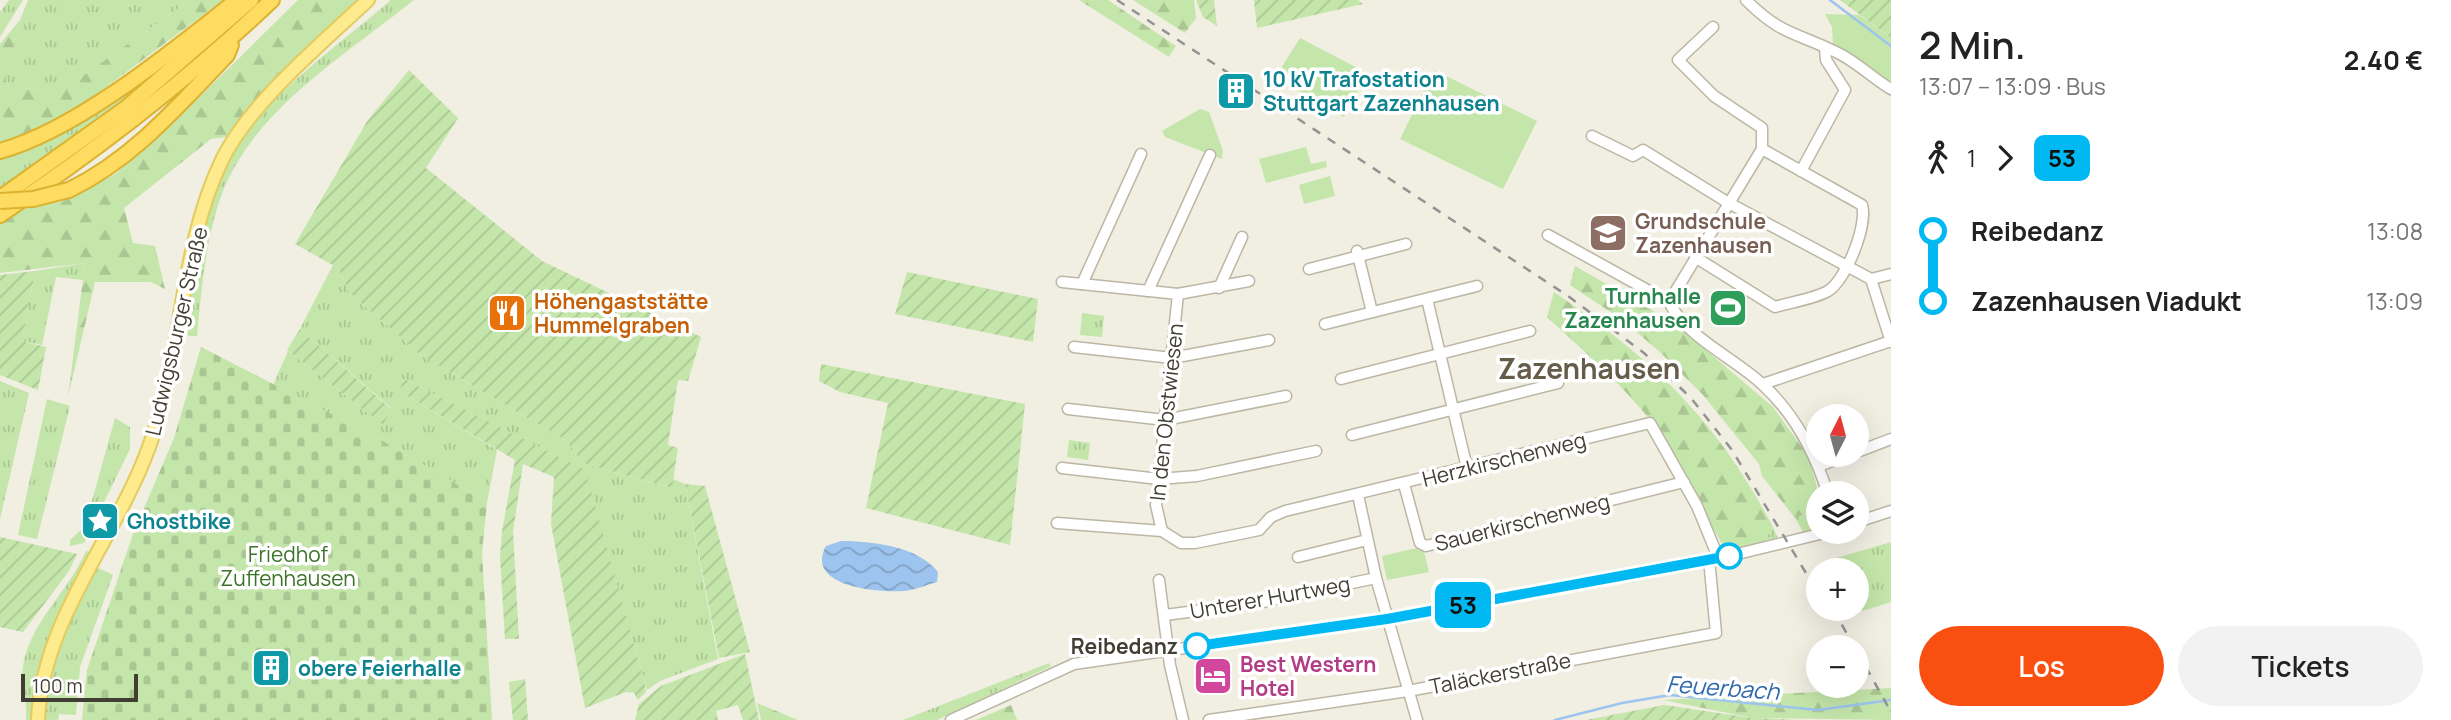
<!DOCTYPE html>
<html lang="de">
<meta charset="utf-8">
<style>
:root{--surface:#fff;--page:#f2f2f2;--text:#222;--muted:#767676;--accent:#f94f11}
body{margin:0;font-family:Manrope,sans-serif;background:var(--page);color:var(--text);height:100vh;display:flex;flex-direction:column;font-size:26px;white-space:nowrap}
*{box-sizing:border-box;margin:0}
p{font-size:23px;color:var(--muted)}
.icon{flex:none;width:38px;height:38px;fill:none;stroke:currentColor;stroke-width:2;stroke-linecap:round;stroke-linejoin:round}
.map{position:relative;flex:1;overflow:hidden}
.sheet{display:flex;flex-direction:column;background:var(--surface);width:560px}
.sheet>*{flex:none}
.badge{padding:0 14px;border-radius:10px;font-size:24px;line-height:46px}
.needle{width:46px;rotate:6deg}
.controls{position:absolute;left:1806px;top:404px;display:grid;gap:14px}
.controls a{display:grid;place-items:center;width:63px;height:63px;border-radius:50%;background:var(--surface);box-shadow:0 7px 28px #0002;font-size:35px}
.scale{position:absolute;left:21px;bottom:18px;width:117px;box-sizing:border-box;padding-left:7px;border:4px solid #423e33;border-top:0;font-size:19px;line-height:24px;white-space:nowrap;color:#423e33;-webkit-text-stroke:5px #fff;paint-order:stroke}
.map>.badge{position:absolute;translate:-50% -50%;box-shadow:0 0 0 4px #fff}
.legs{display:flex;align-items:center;gap:10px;height:77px;padding:0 28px;font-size:23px}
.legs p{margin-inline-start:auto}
.headline{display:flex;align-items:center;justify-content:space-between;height:119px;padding:0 28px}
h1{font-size:38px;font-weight:600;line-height:52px}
.cta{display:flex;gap:14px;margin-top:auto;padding:14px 28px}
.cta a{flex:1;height:80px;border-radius:42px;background:var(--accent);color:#fff;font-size:28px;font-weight:600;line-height:80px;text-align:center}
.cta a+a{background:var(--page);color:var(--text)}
ul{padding:0 28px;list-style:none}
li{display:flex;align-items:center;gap:24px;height:70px;font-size:26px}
li i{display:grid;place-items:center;width:10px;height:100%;margin:0 9px;background:currentColor}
li i::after{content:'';width:18px;height:18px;margin:-9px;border:5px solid;border-radius:50%;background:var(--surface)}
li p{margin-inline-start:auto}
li:first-child i{background:linear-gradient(#0000 50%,currentColor 0)}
li:last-child i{background:linear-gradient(currentColor 50%,#0000 0)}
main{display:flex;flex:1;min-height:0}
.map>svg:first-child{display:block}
.grass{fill:url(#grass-tufts)}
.forest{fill:url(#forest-firs)}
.cemetery{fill:url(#cemetery-stones)}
.park{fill:#c4e6aa}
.garden{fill:url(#garden-furrows)}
.water{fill:url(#water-waves)}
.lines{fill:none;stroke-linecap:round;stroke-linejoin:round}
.stream{stroke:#9dc4ef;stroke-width:2.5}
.minor-casing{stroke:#bcb7a5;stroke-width:13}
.major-casing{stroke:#e3cb5f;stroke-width:16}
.highway-casing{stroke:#dcb231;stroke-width:18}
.minor{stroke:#fff;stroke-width:10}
.major{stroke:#feeb8e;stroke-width:12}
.highway{stroke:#fddc61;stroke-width:14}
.rail{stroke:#939393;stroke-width:2.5;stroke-dasharray:9 9;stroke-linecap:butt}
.highway-bridge-casing{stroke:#dcb231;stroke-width:18;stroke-linecap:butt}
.highway-bridge{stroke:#fddc61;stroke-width:14}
.line-1-casing{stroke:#fff;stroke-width:16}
.line-1{stroke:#00b9f2;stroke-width:10}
.stop-1-dot{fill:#fff;stroke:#00b9f2;stroke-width:3.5}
.labels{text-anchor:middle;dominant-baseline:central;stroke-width:7;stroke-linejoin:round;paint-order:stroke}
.culture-label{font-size:21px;font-weight:bold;fill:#0d838f;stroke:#fff;text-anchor:start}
.education-label{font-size:21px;font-weight:bold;fill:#785e54;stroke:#fff;text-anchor:start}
.leisure-label{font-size:21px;font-weight:bold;fill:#27864d;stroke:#fff;text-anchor:end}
.food-label{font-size:21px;font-weight:bold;fill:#c56008;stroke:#fff;text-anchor:start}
.street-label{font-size:21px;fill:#423e33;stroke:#fff}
.park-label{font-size:21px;fill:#3b7327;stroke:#fff}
.stop-label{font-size:21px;font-weight:bold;fill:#423e33;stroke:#fff;text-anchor:end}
.hotel-label{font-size:21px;font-weight:bold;fill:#b23c85;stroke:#fff;text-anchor:start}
.water-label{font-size:23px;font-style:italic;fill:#2d68ad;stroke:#fff}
.district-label{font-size:28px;font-weight:bold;fill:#655d4a;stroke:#fff}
</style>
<main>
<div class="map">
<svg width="1891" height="720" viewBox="0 0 1891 720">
<defs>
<pattern id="grass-tufts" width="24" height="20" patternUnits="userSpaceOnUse" patternTransform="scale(1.75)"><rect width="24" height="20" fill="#c4e6aa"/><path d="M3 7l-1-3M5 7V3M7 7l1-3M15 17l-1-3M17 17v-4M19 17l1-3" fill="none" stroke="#aac693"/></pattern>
<pattern id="forest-firs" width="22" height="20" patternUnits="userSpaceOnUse" patternTransform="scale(1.75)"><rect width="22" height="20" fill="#c4e6aa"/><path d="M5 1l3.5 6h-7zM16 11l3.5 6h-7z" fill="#aac693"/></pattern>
<pattern id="cemetery-stones" width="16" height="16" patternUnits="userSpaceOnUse" patternTransform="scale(1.75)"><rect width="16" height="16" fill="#c4e6aa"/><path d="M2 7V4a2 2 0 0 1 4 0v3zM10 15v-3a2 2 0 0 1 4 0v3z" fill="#aac693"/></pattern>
<pattern id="garden-furrows" width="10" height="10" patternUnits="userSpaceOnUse" patternTransform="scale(1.75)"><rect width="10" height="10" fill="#c4e6aa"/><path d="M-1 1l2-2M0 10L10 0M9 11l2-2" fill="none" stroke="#aac693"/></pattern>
<pattern id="water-waves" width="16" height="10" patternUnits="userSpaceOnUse" patternTransform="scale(1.75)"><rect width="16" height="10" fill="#9dc4ef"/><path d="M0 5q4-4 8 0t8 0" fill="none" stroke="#82a1c2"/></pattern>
</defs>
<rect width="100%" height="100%" fill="#f1eee2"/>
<!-- grass -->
<g class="grass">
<polygon points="9,0 23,0 0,37 0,12"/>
<polygon points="28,0 190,0 60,92 3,86 20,20"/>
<path d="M391,0H414C343,57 247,113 218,205C205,248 201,292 197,336H189L184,332C193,275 204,190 238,142C278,87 340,44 391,0Z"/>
<polygon points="135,89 77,140 0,194 0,156 68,129"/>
<polygon points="85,263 83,280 56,277 42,345 22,341 35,271"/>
<polygon points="333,265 338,268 350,293 422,356 567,441 581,461 588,465 671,488 673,479 685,484 718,659 660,681 647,690 584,470 404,379 399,391 497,450 487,502 378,438 273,385 288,351 382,424 391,408 300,329"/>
<polygon points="1082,313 1104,316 1102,337 1080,335"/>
<polygon points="0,381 29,393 0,519"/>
<polygon points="47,399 70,406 37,539 18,535"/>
<polygon points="115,418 130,427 130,449 84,543 70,546 70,540 85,526"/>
<polygon points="1069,440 1090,443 1088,460 1067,457"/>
<polygon points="1817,487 1818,529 1804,533 1795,518 1813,510"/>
<polygon points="1703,511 1764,538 1774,529 1779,542 1733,552 1725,549"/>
<polygon points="1891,542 1891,602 1863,611 1857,600 1857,570 1840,570 1833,559"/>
<path d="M86,551L92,552L33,720H26C28,702 20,683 23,666C30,622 69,591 86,551Z"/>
<path d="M98,568L113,575L80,667L76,715L59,714L58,720H45C51,660 68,620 98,568Z"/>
<polygon points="1049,663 1051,666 937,720 903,720"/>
</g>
<!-- forest -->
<g class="forest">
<polygon points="190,0 223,0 70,114 45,128 0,145 0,44 20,20 4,86 60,92"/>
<polygon points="298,0 362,0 233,136 211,139 124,208 133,243 155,246 165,289 151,282 95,282 68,397 85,263 0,273 0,223 21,210 64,201 114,175 161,135"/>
<polygon points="1079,0 1108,0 1176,46 1169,57"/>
<polygon points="1133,0 1194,0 1196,18 1185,33"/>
<polygon points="1575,266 1674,323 1773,407 1808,456 1817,487 1813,510 1795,518 1762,476 1759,464 1703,395 1661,353 1624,321 1570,285"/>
<path d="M1554,292C1654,360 1718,421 1774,529L1764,538L1736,544C1694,516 1686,467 1657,429C1625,386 1586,353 1547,317Z"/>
<polygon points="1891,688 1891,720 1753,718 1663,700"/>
<polygon points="757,703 798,720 761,720"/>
<polygon points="1011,705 1017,720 976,720"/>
</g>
<!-- cemetery -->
<polygon class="cemetery" points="201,347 378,438 487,502 482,553 492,720 82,720 87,670 133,534 174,438"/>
<!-- park -->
<g class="park">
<polygon points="1825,14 1859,15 1891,38 1891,84 1833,44 1832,27"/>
<polygon points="1300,38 1367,73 1344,117 1275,78"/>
<polygon points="1434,70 1537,121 1503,189 1400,139"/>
<polygon points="1200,109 1209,112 1223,151 1222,159 1165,137 1162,131"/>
<polygon points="1306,147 1311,164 1326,161 1327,167 1266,183 1259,159"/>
<polygon points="1330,176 1335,196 1304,204 1299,185"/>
<polygon points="1417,548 1424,551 1429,572 1387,580 1382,556"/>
</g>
<!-- garden -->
<g class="garden">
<polygon points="1196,0 1214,0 1217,26 1203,17"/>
<polygon points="1254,0 1358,0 1363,4 1257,28"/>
<polygon points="1840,0 1891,0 1891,38"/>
<polygon points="409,70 458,118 426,168 542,261 701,337 688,381 678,380 668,445 678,448 672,488 588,465 581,461 567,441 422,356 350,293 338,268 295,244 368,120"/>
<polygon points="35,271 22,341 46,347 38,390 0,375 0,275"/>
<polygon points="907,272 1038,299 1033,342 895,314"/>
<polygon points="300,329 391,409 383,425 287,350"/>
<polygon points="821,364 1025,404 1010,545 866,508 888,403 840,392 819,381"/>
<polygon points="404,379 585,470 645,684 646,692 638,700 634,693 626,692 585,708 551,524 554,477 523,464 513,532 519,639 505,639 500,557 502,531 515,460 399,391"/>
<polygon points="685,484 705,486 750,652 719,658"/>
<polygon points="0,537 77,554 69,571 23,632 0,627"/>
<polygon points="745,654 759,720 743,720 738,705 716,711 718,720 635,720 639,704 661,686"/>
<polygon points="525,679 528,720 513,720 509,682"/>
<polygon points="1664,705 1753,718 1800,720 1586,720"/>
</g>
<!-- water -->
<path class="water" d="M841,541C871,541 918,546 938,572L937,582C926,585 915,590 904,591C877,593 804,586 826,546Z"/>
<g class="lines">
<!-- stream -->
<g class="stream">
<polyline points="1830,0 1891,46"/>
<polyline points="1555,720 1622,703 1670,695 1818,710 1891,700"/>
</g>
<!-- minor casing -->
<g class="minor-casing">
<g id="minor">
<path d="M1746,0C1781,35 1795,32 1836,52C1856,61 1872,78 1891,89"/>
<polyline points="1592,136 1633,156 1643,150 1727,202 1871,279 1891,274"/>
<polyline points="1801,171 1845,90 1826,60 1825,48"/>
<polyline points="1548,235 1669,302"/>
<polyline points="1357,251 1372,312"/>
<path d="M1695,257L1775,307C1791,302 1814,299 1828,291C1846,280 1868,225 1862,205L1762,149"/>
<polyline points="1309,269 1406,244"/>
<polyline points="1871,279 1891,342"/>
<polyline points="1062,282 1178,294 1249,281"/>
<polyline points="1082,284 1141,154"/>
<polyline points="1219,288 1242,237"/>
<polyline points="1148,291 1210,155"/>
<polyline points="1178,294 1156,505 1162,531 1181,543 1195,543 1259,530 1271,517 1285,511 1650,423 1697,506 1718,557"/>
<polyline points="1427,299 1467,468"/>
<polyline points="1669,302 1762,149 1762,128 1714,96 1678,60 1713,27"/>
<path d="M1669,302C1687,338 1733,357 1762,384C1794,413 1815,453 1828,494"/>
<polyline points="1325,324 1477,286"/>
<polyline points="1074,347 1172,358 1269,340"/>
<polyline points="1341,379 1530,331"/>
<polyline points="1763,384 1891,341"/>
<polyline points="1068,409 1165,420 1286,396"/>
<polyline points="1352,435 1558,383"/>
<polyline points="1857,452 1891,439"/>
<polyline points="1819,466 1848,455"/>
<polyline points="1062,468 1159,479 1197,476 1316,451"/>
<polyline points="1404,484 1420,543 1426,546 1684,482"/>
<polyline points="1358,495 1376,578 1417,720"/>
<polyline points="1857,522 1891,511"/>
<polyline points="1057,523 1162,531"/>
<polyline points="1298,557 1367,540"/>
<polyline points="1159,580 1170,665 1183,720"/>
<polyline points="1165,615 1258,603 1376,578"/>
<polyline points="951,720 1074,664 1387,619 1729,556 1828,532"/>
<polyline points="1209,720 1408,691 1716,633 1709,559"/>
</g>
</g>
<!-- major casing -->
<g class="major-casing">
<path id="major" d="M38,720C42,620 116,538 149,447C183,355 179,249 222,160C249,104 322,43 368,0"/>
</g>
<!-- highway casing -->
<g class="highway-casing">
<g id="highway">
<path d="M0,151C77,130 174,50 237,0"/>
<path d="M69,190C133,159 178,106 227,55L231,45"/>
<polyline points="0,198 126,108 251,0"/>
<path d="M0,215C97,150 187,81 272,0"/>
</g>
</g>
<!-- minor -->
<use href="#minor" class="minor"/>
<!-- major -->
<use href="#major" class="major"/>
<!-- highway -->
<use href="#highway" class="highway"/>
<!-- rail -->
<g class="rail">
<polyline points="1117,0 1568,296 1644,353 1691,398 1732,450 1818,593"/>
<polyline points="1833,609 1855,648"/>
<polyline points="1857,651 1891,712"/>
</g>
<!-- highway-bridge casing -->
<g class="highway-bridge-casing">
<polyline id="highway-bridge" points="0,201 33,199 69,190"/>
</g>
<!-- highway-bridge -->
<use href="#highway-bridge" class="highway-bridge"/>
</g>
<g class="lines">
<!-- line-1 casing -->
<g class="line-1-casing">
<polyline id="line-1" points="1197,646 1387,619 1729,556"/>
</g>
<!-- line-1 -->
<use href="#line-1" class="line-1"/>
</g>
<!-- icons -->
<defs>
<g id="building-square" transform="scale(2.0125)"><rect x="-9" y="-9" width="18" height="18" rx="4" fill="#0f9aa8" stroke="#fff"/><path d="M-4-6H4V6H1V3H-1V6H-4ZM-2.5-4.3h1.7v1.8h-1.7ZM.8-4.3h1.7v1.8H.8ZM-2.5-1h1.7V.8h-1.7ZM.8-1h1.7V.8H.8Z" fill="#fff"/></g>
<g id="school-square" transform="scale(2.0125)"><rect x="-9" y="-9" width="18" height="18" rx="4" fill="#8d6e63" stroke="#fff"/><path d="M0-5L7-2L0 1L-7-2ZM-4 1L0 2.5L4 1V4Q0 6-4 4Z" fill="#fff"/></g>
<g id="stadium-square" transform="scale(2.0125)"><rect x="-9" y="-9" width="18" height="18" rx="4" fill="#2e9e5b" stroke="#fff"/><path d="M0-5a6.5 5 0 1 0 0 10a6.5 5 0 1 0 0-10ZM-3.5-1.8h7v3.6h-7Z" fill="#fff"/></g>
<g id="restaurant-square" transform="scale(2.0125)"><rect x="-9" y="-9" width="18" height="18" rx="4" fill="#e8710a" stroke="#fff"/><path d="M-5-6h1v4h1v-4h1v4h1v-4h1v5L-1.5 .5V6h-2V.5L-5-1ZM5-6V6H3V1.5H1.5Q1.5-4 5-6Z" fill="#fff"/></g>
<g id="sight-square" transform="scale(2.0125)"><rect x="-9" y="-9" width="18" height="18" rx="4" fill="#0f9aa8" stroke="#fff"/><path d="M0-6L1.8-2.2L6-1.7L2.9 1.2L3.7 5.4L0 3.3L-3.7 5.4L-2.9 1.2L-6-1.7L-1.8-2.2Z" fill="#fff"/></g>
<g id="hotel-square" transform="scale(2.0125)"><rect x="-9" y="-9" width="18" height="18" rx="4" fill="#d1479c" stroke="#fff"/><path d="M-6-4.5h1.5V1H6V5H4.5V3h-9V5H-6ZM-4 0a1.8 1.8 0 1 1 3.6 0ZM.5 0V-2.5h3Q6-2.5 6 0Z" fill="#fff"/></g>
</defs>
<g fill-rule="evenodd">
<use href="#building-square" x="1236" y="91"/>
<use href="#school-square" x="1608" y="233"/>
<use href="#stadium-square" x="1728" y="308"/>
<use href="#restaurant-square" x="507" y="313"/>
<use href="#sight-square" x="100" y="521"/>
<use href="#building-square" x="271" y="668"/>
<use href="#hotel-square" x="1213" y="676"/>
</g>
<!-- markers -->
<g class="stop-1-dot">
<circle cx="1729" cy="556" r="12"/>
<circle cx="1197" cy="646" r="12"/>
</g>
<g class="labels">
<!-- culture labels -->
<g class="culture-label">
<text x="1263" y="79">10 kV Trafostation<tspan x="1263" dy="24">Stuttgart Zazenhausen</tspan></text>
<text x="127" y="521">Ghostbike</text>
<text x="298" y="668">obere Feierhalle</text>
</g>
<!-- education labels -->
<g class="education-label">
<text x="1635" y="221">Grundschule<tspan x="1635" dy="24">Zazenhausen</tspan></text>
</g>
<!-- leisure labels -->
<g class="leisure-label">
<text x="1701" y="296">Turnhalle<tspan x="1701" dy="24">Zazenhausen</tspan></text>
</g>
<!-- food labels -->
<g class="food-label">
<text x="534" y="301">Höhengaststätte<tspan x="534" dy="24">Hummelgraben</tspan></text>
</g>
<!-- street labels -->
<g class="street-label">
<text transform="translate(176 331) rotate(-77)">Ludwigsburger Straße</text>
<text transform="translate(1166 412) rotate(-84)">In den Obstwiesen</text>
<text transform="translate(1504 459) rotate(-14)">Herzkirschenweg</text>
<text transform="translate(1522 522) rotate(-14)">Sauerkirschenweg</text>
<text transform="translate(1270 597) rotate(-10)">Unterer Hurtweg</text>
<text transform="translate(1500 673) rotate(-11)">Taläckerstraße</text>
</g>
<!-- park labels -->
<g class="park-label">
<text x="288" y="554">Friedhof<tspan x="288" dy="24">Zuffenhausen</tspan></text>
</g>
<!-- stop labels -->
<g class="stop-label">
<text x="1178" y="646">Reibedanz</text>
</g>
<!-- hotel labels -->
<g class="hotel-label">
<text x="1240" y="664">Best Western<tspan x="1240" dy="24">Hotel</tspan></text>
</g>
<!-- water labels -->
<g class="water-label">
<text transform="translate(1723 687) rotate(4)">Feuerbach</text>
</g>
<!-- district labels -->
<g class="district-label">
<text x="1589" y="368">Zazenhausen</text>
</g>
</g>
</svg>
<div class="controls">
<a><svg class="needle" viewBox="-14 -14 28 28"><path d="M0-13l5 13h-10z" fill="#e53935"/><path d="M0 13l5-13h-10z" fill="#767676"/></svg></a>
<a><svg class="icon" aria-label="layers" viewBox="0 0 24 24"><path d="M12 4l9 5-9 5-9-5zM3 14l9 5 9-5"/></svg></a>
<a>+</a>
<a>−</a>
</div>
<div class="scale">100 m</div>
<b class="badge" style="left:1463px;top:605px;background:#00b9f2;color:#111">53</b>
</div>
<section class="sheet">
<div class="headline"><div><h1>2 Min.</h1><p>13:07 – 13:09 · Bus</p></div><b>2.40 €</b></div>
<div class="legs"><svg class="icon" aria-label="walk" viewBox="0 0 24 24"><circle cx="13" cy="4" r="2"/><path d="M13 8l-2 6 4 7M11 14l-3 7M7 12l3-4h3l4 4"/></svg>1<svg class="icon" aria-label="forward" viewBox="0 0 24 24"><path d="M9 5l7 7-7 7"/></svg><b class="badge" style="background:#00b9f2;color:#111">53</b></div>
<ul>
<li><i style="color:#00b9f2"></i><b>Reibedanz</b><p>13:08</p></li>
<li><i style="color:#00b9f2"></i><b>Zazenhausen Viadukt</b><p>13:09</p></li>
</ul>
<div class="cta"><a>Los</a><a>Tickets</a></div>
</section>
</main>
